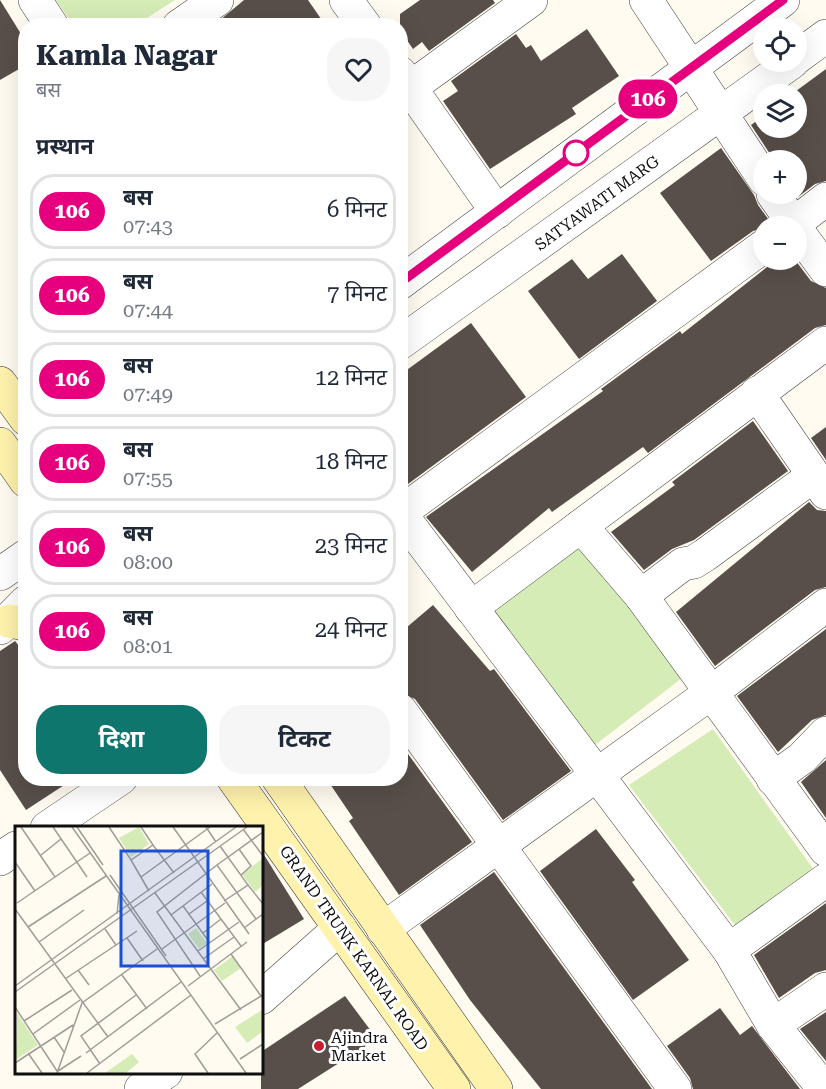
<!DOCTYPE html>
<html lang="hi">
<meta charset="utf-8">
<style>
:root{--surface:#fff;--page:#f6f6f7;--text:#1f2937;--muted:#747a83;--line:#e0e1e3;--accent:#0f766e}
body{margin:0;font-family:"Roboto Serif","Noto Sans Devanagari",serif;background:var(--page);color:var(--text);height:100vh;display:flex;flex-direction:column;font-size:22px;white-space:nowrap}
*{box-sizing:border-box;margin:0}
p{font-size:20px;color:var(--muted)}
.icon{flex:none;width:33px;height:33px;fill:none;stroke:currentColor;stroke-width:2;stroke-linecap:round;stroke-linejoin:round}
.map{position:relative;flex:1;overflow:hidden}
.drawer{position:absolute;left:18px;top:18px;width:390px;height:768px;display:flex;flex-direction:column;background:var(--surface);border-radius:24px;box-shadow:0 6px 24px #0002}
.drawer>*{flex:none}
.badge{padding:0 12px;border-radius:20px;font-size:21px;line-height:39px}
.fabs{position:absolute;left:753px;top:18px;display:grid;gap:12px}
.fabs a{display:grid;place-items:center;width:54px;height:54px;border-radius:50%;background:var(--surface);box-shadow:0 6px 24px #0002;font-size:30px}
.map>.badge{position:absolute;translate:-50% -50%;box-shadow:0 0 0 3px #fff}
h2{padding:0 18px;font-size:22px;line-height:54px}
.round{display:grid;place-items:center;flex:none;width:63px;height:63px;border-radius:24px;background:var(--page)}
.head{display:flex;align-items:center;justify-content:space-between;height:102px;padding:0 18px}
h1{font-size:28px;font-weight:700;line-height:45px}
.cta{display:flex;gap:12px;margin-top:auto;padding:12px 18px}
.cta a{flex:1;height:69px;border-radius:24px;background:var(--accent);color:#fff;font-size:24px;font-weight:700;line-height:69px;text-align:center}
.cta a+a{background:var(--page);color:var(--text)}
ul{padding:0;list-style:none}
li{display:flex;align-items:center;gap:18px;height:75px;margin:0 12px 9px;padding:0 6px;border:3px solid var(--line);border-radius:24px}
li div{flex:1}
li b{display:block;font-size:22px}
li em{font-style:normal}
li .badge{min-width:66px;font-weight:700;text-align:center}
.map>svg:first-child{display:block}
.green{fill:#d6ecb7}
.building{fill:#584f4a}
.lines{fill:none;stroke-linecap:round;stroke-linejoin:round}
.minor-casing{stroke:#424242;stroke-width:34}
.tertiary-casing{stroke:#424242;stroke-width:34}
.secondary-casing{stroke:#313131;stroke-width:34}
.minor{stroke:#fff;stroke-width:33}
.tertiary{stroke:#fff;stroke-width:33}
.secondary{stroke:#fff2ac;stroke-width:33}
.line-casing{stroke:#fff;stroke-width:14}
.line{stroke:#e6007e;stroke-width:9}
.stop-dot{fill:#fff;stroke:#e6007e;stroke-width:3}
.poi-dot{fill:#c81d2e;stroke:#fff;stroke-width:2}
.labels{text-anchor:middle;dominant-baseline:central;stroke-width:6;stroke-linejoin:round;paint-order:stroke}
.street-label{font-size:16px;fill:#0f0f0f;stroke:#fff}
.poi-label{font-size:16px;fill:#0f0f0f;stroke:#fff;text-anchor:start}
.inset-road{fill:none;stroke:#9f9d97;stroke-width:1.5}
.view{fill:#1d4ed8;fill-opacity:0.15;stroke:#1d4ed8;stroke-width:3}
.inset-edge{fill:none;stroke:#0f0f0f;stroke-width:3}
</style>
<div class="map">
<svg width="826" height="1089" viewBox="0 0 826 1089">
<rect width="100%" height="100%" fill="#fffbf1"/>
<!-- green -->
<g class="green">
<polygon points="56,0 175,0 136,25 73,25"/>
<polygon points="582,534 690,672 591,748 483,610"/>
<polygon points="713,729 814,870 737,928 629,785"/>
</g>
<!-- building -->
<g class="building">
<polygon points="0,0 26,42 26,65 0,80"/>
<polygon points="244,0 308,0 326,26 213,26"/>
<polygon points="420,0 493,0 495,3 429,51 422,42 413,49 400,30 400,14"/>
<polygon points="587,29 619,76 572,108 576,114 490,169 443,101 458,91 451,81 516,34 526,48 531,45 541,61"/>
<polygon points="826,69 826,181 815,184 798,197 795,194 796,160 774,160 751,125 764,116 764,128 796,128 796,94 792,94"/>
<polygon points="721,148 754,195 758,205 773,226 753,231 711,261 660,193"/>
<polygon points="622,254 657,301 579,359 528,291 572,259 588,279"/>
<polygon points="776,260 795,260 811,281 826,288 826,325 815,328 648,453 643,447 552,512 549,508 472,572 426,517 603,391 601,389 680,331 682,334"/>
<polygon points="471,323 526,397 408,484 400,474 400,375"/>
<polygon points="753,421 788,471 694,540 672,549 644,570 611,532 675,485 672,482"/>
<polygon points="826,427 826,460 811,438"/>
<polygon points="809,502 817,510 826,511 826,587 815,590 715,666 676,612"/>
<polygon points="433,605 490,671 494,669 571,771 503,820 415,699 400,692 400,633"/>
<polygon points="826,629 826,715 812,720 778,752 737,696"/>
<polygon points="15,641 26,655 26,778 75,778 26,810 0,770 0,651"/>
<polygon points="400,743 472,842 399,895 349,821 353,818 326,778 400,778"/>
<polygon points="826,760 826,818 801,782"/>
<polygon points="596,829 635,880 632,882 689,960 633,1000 540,871"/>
<polygon points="261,850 304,919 261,945"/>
<polygon points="494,872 652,1089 541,1089 470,1000 420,925"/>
<polygon points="826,903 826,970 815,973 779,998 754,955"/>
<polygon points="345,996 377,1039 298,1089 261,1089 261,1052"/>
<polygon points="720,1008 740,1035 752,1026 800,1089 693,1089 690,1078 667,1046"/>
<polygon points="826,1012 826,1061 800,1029"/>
</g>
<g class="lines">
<!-- minor casing -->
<g class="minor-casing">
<g id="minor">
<polyline points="35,0 52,26"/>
<polyline points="346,0 365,26"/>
<polyline points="646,0 764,179"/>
<polyline points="179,26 217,0"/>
<polyline points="400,73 497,212"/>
<polyline points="400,95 531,0"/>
<polyline points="773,194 795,226"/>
<polyline points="791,226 826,199"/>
<polyline points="796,229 826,270"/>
<polyline points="757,393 826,493"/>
<polyline points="400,513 729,950 773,1025 824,1089"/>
<polyline points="400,513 764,246"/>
<polyline points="581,526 641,596 826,850"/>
<polyline points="641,596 683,564 694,562 705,555 813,476"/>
<polyline points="471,608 826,343"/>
<polyline points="400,710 675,1089"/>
<polyline points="773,779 802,758 826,733"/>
<polyline points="47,828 121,778"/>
<polyline points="0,859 16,848"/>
<polyline points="383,929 712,692 826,605"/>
<polyline points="729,950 826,880"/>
<polyline points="261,998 340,928"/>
<polyline points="773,1025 826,989"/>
<polyline points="141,1089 166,1072"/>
</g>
</g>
<!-- tertiary casing -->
<g class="tertiary-casing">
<g id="tertiary">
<polyline points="796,58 826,36"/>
<polyline points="400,283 783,0"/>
<polyline points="400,343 792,62"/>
<polyline points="0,574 26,556"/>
<polyline points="0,628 26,602"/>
</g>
</g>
<!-- secondary casing -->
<g class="secondary-casing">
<g id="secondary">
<polyline points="0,383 26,419"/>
<polyline points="0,444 26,481"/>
<polyline points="9,621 26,624"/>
<polyline points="233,778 454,1089"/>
<polyline points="278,778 496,1089"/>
</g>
</g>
<!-- minor -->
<use href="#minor" class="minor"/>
<!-- tertiary -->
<use href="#tertiary" class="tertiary"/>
<!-- secondary -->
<use href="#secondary" class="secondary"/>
</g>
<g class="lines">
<!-- line casing -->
<g class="line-casing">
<polyline id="line" points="400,283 783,0"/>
</g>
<!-- line -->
<use href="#line" class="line"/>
</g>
<!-- markers -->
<circle class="stop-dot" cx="576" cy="153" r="12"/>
<circle class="poi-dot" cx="319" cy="1046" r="6"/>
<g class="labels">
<!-- street labels -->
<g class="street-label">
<text transform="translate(597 203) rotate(-36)">SATYAWATI MARG</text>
<text transform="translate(354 948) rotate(55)">GRAND TRUNK KARNAL ROAD</text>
</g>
<!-- poi labels -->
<g class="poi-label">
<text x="331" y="1037">Ajindra<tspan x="331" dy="18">Market</tspan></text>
</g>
</g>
<!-- overview -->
<g transform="translate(15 826)">
<rect width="248" height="248" fill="#fffbf1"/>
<path d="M124,1L134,18L116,31L104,12ZM247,33V60L240,66L227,48ZM181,102L192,117L184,123L173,108ZM218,130L226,142L207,155L199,144ZM247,184V206L232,217L220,201ZM2,187L23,219L0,234L2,209ZM117,228L124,236L111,247H90Z" fill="#d6ecb7"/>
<path class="inset-road" d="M6,1L40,51M38,1L72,51M57,1L231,247M62,1L88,39M94,1L116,34L138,19L159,47M126,1L138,19M158,1L234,108M191,1L201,16M228,3L248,30M205,20L233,59L209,75M224,23L236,40L226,49M26,29L46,13M116,34L134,65M0,36L20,65M202,39L248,6M95,49L151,130M126,51L195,1M233,59L248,78M186,66L226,120M140,67L226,184M2,77L75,27M168,80L195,117M0,83L93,211M102,88L104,69M174,88L192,75M156,89L197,58M13,101L91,50M229,102L248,88M90,103L101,119M188,107L206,93M112,112L128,135M24,116L69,84M147,123L210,77M183,125L224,96M216,128L246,170M188,133L219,111M63,144L74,159M107,149L132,183M185,150L142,86L202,39L241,93M50,153L122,105M0,160L221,1M173,160L232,116M0,166L232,1M0,181L42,245M0,187V213M9,195L57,164M200,198L248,169M18,208L65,174M39,211L49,226M13,227L27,247M71,227L166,156M225,233L248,218M0,237L58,199M85,238L66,210L121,169M43,245L66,230M42,247L67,177L142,123M72,247L176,169M193,247L180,228L202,207"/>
<path class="view" d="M106,25H193V140H106Z"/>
<rect width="248" height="248" class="inset-edge"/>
</g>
</svg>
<div class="fabs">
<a><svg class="icon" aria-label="locate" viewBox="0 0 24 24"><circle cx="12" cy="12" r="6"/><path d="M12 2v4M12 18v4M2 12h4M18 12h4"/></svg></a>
<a><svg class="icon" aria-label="layers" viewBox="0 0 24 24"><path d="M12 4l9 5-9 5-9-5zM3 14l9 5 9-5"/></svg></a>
<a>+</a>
<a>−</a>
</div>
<b class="badge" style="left:648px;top:99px;background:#e6007e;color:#fff">106</b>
<section class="drawer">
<div class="head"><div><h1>Kamla Nagar</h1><p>बस</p></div><a class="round"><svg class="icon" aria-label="heart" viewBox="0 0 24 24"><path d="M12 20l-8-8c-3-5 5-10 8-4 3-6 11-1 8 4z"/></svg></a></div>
<h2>प्रस्थान</h2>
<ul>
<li><span class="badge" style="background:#e6007e;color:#fff">106</span><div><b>बस</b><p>07:43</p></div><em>6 मिनट</em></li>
<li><span class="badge" style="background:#e6007e;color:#fff">106</span><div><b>बस</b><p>07:44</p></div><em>7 मिनट</em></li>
<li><span class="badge" style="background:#e6007e;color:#fff">106</span><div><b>बस</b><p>07:49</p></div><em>12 मिनट</em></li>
<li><span class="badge" style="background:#e6007e;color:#fff">106</span><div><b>बस</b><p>07:55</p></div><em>18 मिनट</em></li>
<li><span class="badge" style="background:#e6007e;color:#fff">106</span><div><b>बस</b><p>08:00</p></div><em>23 मिनट</em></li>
<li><span class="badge" style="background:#e6007e;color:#fff">106</span><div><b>बस</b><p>08:01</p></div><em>24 मिनट</em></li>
</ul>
<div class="cta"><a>दिशा</a><a>टिकट</a></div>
</section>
</div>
